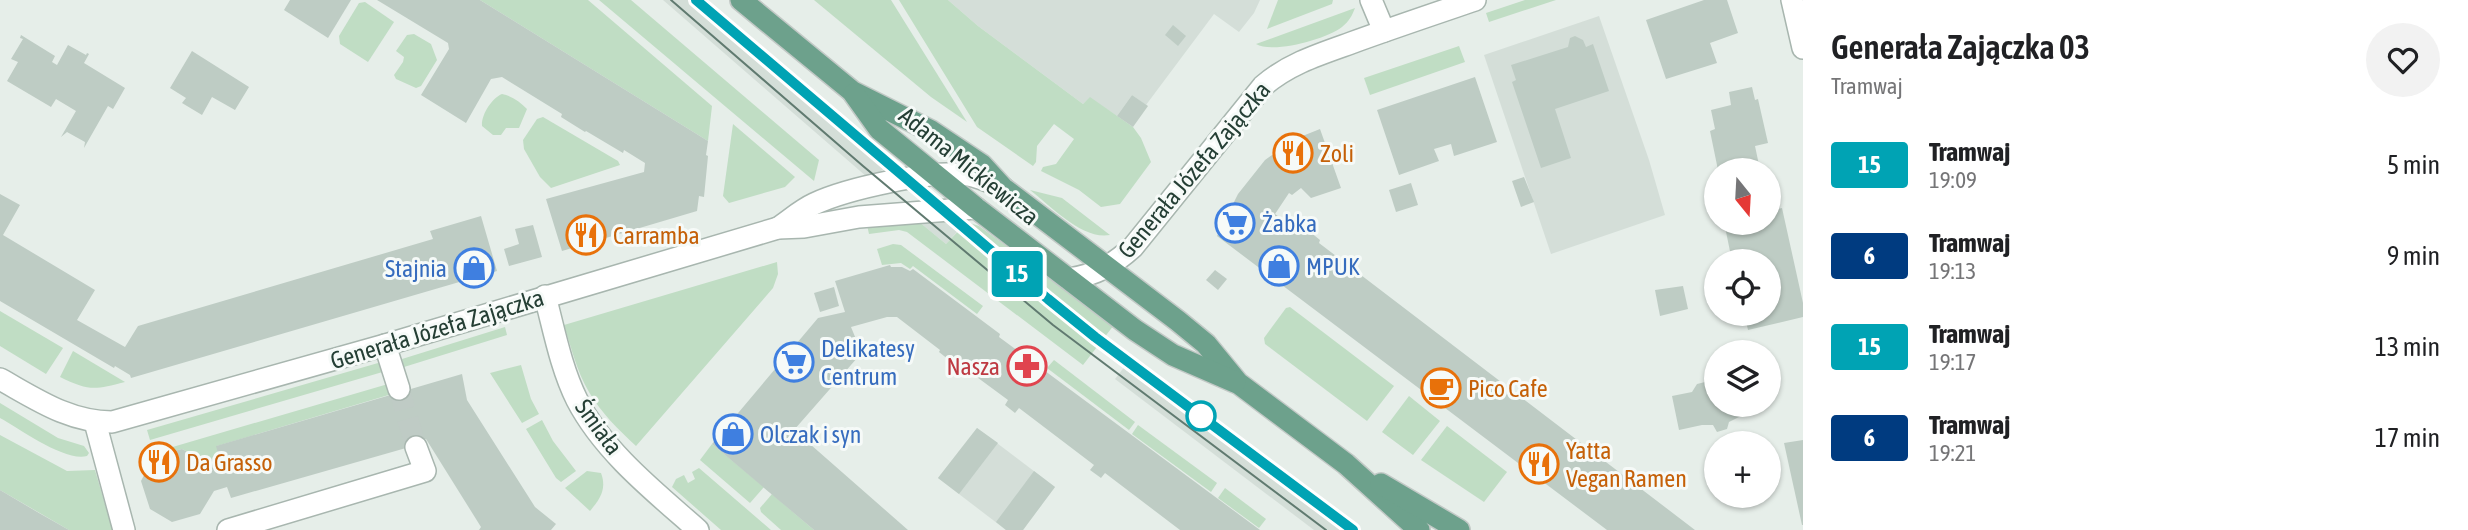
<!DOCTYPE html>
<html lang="pl">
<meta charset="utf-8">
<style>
:root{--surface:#fff;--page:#f2f2f2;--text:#202124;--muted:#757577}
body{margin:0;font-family:"Asap Condensed",sans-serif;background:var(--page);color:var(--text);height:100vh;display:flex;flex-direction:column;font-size:26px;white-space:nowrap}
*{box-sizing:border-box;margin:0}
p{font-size:23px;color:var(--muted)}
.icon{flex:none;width:38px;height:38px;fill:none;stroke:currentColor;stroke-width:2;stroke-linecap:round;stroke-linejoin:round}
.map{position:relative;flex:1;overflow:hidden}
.details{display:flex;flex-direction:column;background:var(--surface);width:665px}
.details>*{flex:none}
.badge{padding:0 14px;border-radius:5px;font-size:24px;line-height:46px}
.needle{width:46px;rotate:162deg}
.buttons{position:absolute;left:1704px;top:158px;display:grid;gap:14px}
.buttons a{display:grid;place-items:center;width:77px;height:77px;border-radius:50%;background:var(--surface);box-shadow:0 2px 5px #0004;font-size:35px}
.map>.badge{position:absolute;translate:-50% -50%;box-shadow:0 0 0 4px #fff}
.round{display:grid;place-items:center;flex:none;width:74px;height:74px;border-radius:37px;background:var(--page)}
.summary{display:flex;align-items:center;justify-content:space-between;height:119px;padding:0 28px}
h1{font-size:33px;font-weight:600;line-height:52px}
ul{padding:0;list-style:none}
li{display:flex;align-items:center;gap:21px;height:91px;padding:0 28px}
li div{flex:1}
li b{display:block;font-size:26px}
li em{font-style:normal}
li .badge{min-width:77px;font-weight:700;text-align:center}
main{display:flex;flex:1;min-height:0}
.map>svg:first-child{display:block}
.built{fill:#d4ded8}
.green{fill:#c0ddc4}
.building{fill:#beccc4}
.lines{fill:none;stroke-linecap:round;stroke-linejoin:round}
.minor-tunnel{stroke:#bfcbc5;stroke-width:21;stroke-dasharray:21 10;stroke-linecap:butt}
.minor-casing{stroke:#a8b6af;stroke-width:24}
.major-casing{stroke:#c2c9c6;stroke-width:24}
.minor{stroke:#fff;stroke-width:21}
.major{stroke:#6da18c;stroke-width:21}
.tram{stroke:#607a70;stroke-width:2}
.line-casing{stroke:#fff;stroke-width:16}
.line{stroke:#00a3b4;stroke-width:10}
.stop-dot{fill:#fff;stroke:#00a3b4;stroke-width:3.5}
.labels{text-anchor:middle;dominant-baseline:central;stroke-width:6;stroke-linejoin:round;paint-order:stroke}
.food-label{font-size:24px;fill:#c56008;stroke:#f6faf8;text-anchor:start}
.street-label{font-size:24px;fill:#253f35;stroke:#f6faf8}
.shop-label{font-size:24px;fill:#366cbe;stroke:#f6faf8;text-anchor:start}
.health-label{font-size:24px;fill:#be3a42;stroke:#f6faf8;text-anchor:end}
</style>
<main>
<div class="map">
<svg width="1803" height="530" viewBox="0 0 1803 530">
<rect width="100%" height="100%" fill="#e6eee9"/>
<!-- built -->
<g class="built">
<polygon points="663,0 706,0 804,84 880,145 892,158 889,164 881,171 867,177"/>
<polygon points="948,0 1260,0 1254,13 1239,32 1214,14 1146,105 1132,95 1117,116 1090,98 1083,104 978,26"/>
<polygon points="1599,16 1649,160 1665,215 1551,254 1484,55"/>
<polygon points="961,218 966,222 946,244 918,221"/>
<polygon points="1132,357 1352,522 1346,530 1314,530 1115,379"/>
<polygon points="977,428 1055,487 1023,530 1006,530 938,478"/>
</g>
<!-- green -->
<g class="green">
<polygon points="480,0 588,0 712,106 708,141"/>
<polygon points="599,0 631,0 819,160 814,181"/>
<polygon points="814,0 891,0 967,122 931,97"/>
<polygon points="899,0 948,0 978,26 1083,104 1090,97 1133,127 1141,138 1151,162 1120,204 1101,207 1079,190 1041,171 1043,167 1056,164 1074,139 1054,124 1037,146 1036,162 1033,166 977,127"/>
<polygon points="1278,0 1333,0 1332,4 1267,29"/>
<polygon points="1525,0 1556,0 1489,22 1486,13"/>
<polygon points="365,2 394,22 368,62 340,44 339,36 359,3"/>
<path d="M1355,8C1352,16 1349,21 1342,27C1327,39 1273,54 1256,44Z"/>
<polygon points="414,34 431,44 437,60 421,86 416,88 396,79 394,75 403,62 404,57 396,51 407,35"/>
<polygon points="1459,46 1465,62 1370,95 1364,78"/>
<path d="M502,94C512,96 520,102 527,109L519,128H506L501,135H493L482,126C481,115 492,98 502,94Z"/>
<polygon points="543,117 618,161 620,165 551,188 540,177 524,149 523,140 537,119"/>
<polygon points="733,124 795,177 785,187 729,203 723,196"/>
<path d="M1030,190L1062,198L1110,235C1082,240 1051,206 1030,190Z"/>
<polygon points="918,221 946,244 966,223 964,221 979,226 1114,325 1083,365 907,232 899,230 869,234 867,225"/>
<polygon points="893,244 901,245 983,306 977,314 913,266 910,269 901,263 882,265 877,249"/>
<path d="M777,262L778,274L773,288L636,446C619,430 601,413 589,392C577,372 571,347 564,325Z"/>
<polygon points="1290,307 1394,386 1367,421 1265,344 1264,338 1286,308"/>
<polygon points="0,311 63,348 46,374 0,346"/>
<polygon points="505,327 507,335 404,367 402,359"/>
<path d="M73,351L125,382C94,390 89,391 60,377Z"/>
<polygon points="1054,360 1135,422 1129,430 1047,368"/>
<polygon points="378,363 384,365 386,371 150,440 147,430"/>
<polygon points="521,365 531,399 539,414 522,423 490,373"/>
<polygon points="388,384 392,394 217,446 219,457 205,461 182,449 154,456 159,451"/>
<polygon points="1409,396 1440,421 1413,455 1382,432"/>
<path d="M0,403L58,438L84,446L89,453L87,456C65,462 20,429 0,418Z"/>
<polygon points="542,420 553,441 576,471 561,482 556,478 526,429"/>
<polygon points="1138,425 1217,483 1211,492 1132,434"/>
<polygon points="1447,426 1507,472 1484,502 1421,460"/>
<polygon points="0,435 67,471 95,470 109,518 116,530 69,530 0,490"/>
<polygon points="712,444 764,487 750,503 700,460"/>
<polygon points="699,468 771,530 721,530 672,487 676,479 684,475 688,483 695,479 692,472"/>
<path d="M587,471L601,473C607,489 600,499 590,511L565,488Z"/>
<polygon points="1225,488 1266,519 1259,528 1218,498"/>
<polygon points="772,494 814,530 781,530 761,512 760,508"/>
</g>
<!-- building -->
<g class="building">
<polygon points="290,0 351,0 328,38 284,10"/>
<polygon points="377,0 480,0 708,141 706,155 708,156 704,197 699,196 697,211 562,251 546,199 644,172 645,163 624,150 623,153 586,131 585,132 561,117 562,114 502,77 491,79 466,123 421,95 449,49 448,43"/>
<polygon points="1704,0 1727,0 1738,33 1710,43 1717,63 1666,79 1646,20"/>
<polygon points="1173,25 1186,36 1178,46 1165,35"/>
<polygon points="21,35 55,56 52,62 57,65 68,45 86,55 87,53 89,54 84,63 125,88 113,109 108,106 84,148 85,142 67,132 61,137 76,111 56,99 51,107 7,81 18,62 11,59 23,39 20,38"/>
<polygon points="1575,36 1583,40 1586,47 1593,44 1609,91 1555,109 1571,158 1541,168 1512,82 1516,80 1511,65 1568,47 1570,38"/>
<polygon points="192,51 249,87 235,110 212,97 202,115 182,103 186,98 170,88"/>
<polygon points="1475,77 1497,142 1454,156 1451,144 1434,149 1439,161 1399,175 1377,110"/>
<polygon points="1752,87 1755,100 1758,99 1768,143 1755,146 1759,165 1747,167 1748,170 1718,170 1710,131 1715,129 1711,110 1731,105 1729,92"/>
<polygon points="1132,95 1148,106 1133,127 1117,116"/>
<polygon points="1320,129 1341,188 1311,198 1301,188 1292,195 1289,193 1275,214 1289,224 1294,219 1320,240 1319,243 1695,530 1607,530 1217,236 1238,194 1265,160 1295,139"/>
<polygon points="1524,177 1534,202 1521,207 1512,181"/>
<polygon points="1411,183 1418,205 1396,212 1389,190"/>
<polygon points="0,194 20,205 3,235 95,290 77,320 125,347 138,326 433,239 430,231 481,216 497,271 131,378 130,375 115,366 114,368 0,301"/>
<polygon points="1782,208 1803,303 1803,317 1748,330 1744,313 1769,313 1769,261 1732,261 1724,222 1769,222 1769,211"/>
<polygon points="533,225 542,257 509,266 504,249 519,244 515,229"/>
<polygon points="890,265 891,267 902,267 910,271 913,269 1000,334 999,337 1260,530 1180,530 1105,473 1101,478 1090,470 1094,465 1019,408 1015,413 1005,405 1008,400 951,358 949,360 939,352 940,350 897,317 887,317 851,327 858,344 865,349 794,430 908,530 814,530 712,444 818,318 845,312 835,281"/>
<polygon points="1215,270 1227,279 1218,290 1206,280"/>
<polygon points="1683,286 1688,309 1660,316 1655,290"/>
<polygon points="834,287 839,306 820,312 814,293"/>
<polygon points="462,374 467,400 535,507 556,524 551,530 479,530 481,527 426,439 406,445 406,448 231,498 227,487 214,491 200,514 172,522 150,509 141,481 154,456 182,449 205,461 219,457 216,446"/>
<polygon points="1705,382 1710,386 1717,384 1717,404 1739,404 1741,416 1729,422 1727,429 1717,432 1713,425 1702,425 1679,430 1672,396 1692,392 1697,384"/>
<polygon points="977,428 998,443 959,494 938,478"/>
<polygon points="1803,440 1803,525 1802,525 1784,443"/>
<polygon points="1034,471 1055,487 1023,530 1006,530 996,522"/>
<polygon points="0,490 39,513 69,530 0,530"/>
</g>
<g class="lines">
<!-- minor-tunnel -->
<polyline class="minor-tunnel" points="399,389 416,447"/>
<!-- minor casing -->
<g class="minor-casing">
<g id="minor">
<polyline points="1371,0 1384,31"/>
<polyline points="1792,0 1803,48"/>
<path d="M778,228C790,220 801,210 814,204C846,189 933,169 968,175C980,177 992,183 1003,188"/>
<path d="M1069,279C1096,275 1113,265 1133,247L1263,86C1288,64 1320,54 1351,43C1392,28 1434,14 1475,0"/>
<path d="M545,296C554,330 561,368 577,400C604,452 655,492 698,530"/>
<polyline points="385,345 399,389"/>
<path d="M0,379C36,399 69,422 112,422L385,345L778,228L804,227L859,217L976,208"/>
<polyline points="95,422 124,530"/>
<polyline points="228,530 425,471 416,447"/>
</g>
</g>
<!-- major casing -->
<g class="major-casing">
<g id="major">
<polyline points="741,0 853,92 931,131 982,165 1003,188 1178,321 1206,344 1238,383 1346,464 1419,530"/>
<polyline points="854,94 879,129 976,208 1135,330 1173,355 1235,382"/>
<polyline points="1381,484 1459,530"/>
</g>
</g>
<!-- minor -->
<use href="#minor" class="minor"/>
<!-- major -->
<use href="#major" class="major"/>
<!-- tram -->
<g class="tram">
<polyline points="671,0 863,166 1053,325 1326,530"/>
<polyline points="696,0 1064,312 1353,530"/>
</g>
</g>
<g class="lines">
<!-- line casing -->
<g class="line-casing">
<polyline id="line" points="696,0 1048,299 1095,337 1353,530"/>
</g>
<!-- line -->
<use href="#line" class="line"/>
</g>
<!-- icons -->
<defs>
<g id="restaurant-ring" transform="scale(2.0125)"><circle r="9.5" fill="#f6faf8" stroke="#e8710a" stroke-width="1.5"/><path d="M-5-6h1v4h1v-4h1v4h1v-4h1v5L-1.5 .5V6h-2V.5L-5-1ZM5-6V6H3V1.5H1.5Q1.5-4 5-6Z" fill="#e8710a"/></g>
<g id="supermarket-ring" transform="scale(2.0125)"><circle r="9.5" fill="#f6faf8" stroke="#3f7fe0" stroke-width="1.5"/><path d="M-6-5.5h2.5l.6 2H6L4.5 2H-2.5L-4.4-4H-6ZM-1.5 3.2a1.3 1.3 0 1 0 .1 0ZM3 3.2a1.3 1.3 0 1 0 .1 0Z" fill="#3f7fe0"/></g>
<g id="shop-ring" transform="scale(2.0125)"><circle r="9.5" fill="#f6faf8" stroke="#3f7fe0" stroke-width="1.5"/><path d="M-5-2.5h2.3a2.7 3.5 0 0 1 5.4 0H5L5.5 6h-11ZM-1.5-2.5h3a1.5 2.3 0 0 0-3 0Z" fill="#3f7fe0"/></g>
<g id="pharmacy-ring" transform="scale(2.0125)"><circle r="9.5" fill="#f6faf8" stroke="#e0444e" stroke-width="1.5"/><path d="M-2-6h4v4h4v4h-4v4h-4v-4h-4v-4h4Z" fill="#e0444e"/></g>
<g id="cafe-ring" transform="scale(2.0125)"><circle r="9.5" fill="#f6faf8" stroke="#e8710a" stroke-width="1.5"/><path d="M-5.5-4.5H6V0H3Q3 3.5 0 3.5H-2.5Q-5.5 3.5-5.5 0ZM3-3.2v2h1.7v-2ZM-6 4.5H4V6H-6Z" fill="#e8710a"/></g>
</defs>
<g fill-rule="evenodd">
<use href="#restaurant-ring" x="1293" y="153"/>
<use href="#supermarket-ring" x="1235" y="223"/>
<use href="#restaurant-ring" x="586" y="235"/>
<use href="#shop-ring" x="1279" y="266"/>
<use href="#shop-ring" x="474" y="268"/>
<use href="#supermarket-ring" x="794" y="362"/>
<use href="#pharmacy-ring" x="1027" y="366"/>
<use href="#cafe-ring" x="1441" y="388"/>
<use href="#shop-ring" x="733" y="434"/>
<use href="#restaurant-ring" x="159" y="462"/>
<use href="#restaurant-ring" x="1539" y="464"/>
</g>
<!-- markers -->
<circle class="stop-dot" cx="1201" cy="416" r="14"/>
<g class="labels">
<!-- food labels -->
<g class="food-label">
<text x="1320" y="153">Zoli</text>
<text x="613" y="235">Carramba</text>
<text x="1468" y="388">Pico Cafe</text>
<text x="1566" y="450">Yatta<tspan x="1566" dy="28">Vegan Ramen</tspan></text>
<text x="186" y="462">Da Grasso</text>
</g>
<!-- street labels -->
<g class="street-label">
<text transform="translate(969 166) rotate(39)">Adama Mickiewicza</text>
<text transform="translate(1194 170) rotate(-50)">Generała Józefa Zajączka</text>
<text transform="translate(437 329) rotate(-17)">Generała Józefa Zajączka</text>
<text transform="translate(599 427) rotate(54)">Śmiała</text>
</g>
<!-- shop labels -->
<g class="shop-label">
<text x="1262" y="223">Żabka</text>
<text x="1306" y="266">MPUK</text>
<text x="447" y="268" text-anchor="end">Stajnia</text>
<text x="821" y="348">Delikatesy<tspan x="821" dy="28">Centrum</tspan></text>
<text x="760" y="434">Olczak i syn</text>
</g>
<!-- health labels -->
<g class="health-label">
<text x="1000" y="366">Nasza</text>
</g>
</g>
</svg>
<div class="buttons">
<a><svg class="needle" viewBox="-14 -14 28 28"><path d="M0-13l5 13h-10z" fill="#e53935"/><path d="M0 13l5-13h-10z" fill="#757577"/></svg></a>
<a><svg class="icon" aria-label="locate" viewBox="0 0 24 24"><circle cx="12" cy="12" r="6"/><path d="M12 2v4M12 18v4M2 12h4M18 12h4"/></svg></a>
<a><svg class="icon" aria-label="layers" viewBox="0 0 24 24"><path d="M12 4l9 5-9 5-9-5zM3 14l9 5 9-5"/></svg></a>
<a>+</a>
</div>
<b class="badge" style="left:1017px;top:274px;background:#00a3b4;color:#fff">15</b>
</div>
<section class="details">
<div class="summary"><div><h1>Generała Zajączka 03</h1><p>Tramwaj</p></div><a class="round"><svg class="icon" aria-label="heart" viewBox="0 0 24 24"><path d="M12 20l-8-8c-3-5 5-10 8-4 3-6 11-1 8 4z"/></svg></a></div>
<ul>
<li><span class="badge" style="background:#00a3b4;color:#fff">15</span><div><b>Tramwaj</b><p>19:09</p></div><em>5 min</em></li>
<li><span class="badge" style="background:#003b80;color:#fff">6</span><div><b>Tramwaj</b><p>19:13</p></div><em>9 min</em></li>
<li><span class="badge" style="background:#00a3b4;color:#fff">15</span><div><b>Tramwaj</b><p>19:17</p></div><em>13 min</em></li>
<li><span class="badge" style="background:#003b80;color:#fff">6</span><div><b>Tramwaj</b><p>19:21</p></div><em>17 min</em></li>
</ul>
</section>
</main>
